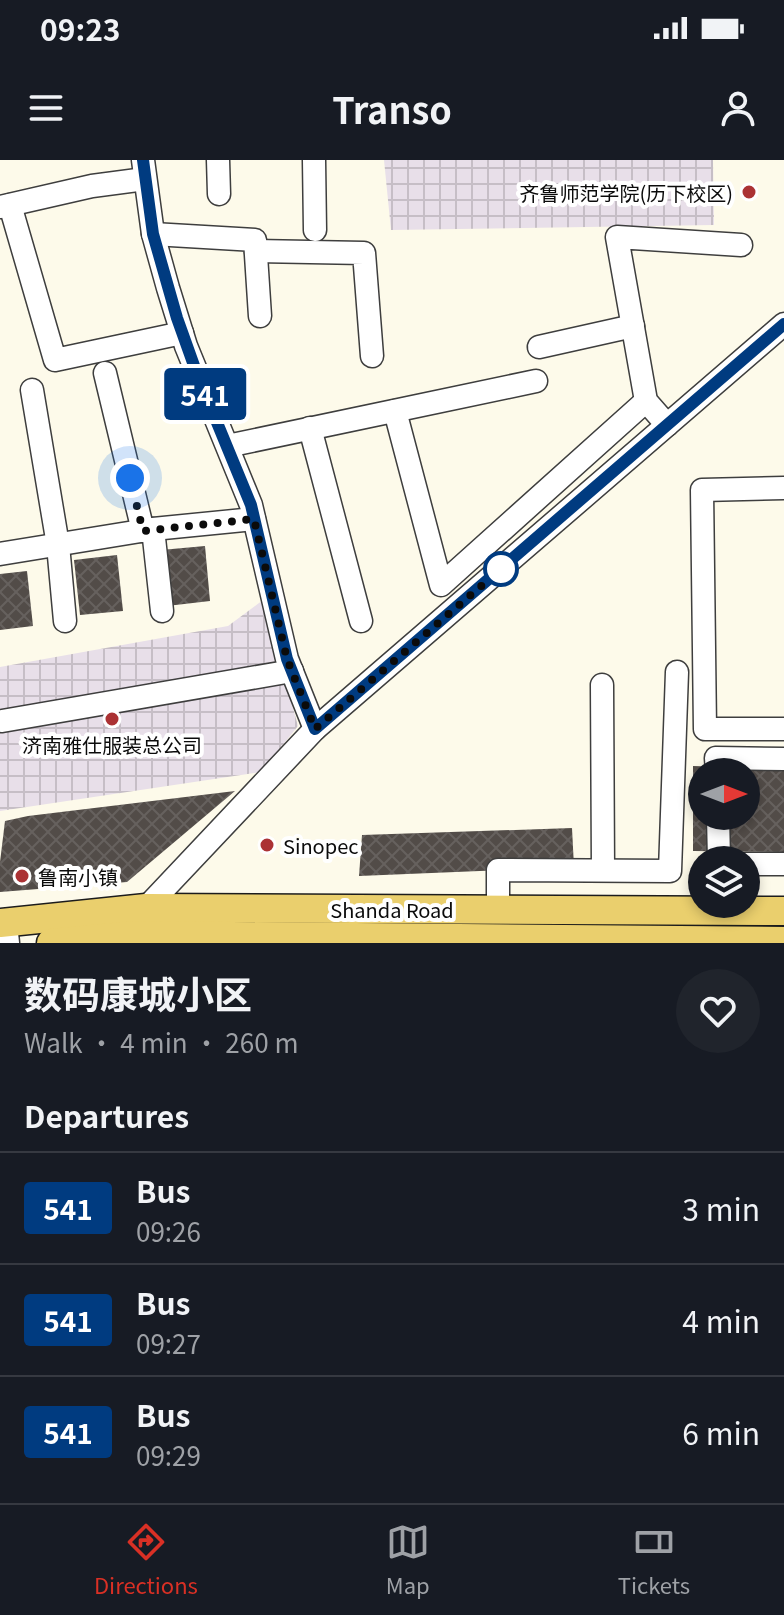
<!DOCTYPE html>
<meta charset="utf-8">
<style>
:root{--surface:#171b24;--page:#20242c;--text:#f1f3f6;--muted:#9ea1a6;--line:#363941;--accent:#d93025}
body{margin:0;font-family:Georgia,"Noto Sans SC",serif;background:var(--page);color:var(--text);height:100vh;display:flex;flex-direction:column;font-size:30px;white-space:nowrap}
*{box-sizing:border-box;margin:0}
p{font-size:26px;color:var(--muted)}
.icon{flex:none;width:44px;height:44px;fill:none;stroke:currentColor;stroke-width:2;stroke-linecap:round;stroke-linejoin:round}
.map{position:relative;height:783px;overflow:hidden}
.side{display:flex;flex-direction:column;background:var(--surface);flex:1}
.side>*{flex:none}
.badge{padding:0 16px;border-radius:6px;font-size:28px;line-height:52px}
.needle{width:52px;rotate:90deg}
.buttons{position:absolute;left:688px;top:598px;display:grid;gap:16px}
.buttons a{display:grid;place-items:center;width:72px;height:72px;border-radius:50%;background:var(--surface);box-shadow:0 4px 12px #0003;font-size:40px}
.you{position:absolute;width:40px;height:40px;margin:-20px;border:6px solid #fff;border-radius:50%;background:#1a73e8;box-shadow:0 0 0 12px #1a73e833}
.map>.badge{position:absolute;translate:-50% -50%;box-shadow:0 0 0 4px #fff}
h2{padding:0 24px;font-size:30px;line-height:72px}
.round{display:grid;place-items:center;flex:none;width:84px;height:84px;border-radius:42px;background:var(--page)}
.headline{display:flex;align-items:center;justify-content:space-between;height:136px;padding:0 24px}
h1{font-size:38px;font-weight:700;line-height:60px}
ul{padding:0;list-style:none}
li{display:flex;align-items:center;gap:24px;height:112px;padding:0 24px;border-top:2px solid var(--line)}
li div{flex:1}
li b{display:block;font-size:30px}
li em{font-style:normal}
li .badge{min-width:88px;font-weight:700;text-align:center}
.status{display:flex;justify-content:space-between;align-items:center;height:56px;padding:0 40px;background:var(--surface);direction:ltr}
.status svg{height:22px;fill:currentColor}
header{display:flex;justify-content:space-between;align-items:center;height:104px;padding:0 24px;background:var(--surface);font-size:36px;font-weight:700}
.tabs{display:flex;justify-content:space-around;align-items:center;height:112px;border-top:2px solid var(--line);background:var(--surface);font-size:22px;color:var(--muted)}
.tabs a{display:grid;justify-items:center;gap:4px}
.tabs .selected{color:var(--accent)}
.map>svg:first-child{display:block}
.industrial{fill:url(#industrial-grid)}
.building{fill:url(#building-cross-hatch);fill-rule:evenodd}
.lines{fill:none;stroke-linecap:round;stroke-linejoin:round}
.minor-casing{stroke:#3e3e3e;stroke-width:25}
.major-casing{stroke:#1c1c1c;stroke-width:31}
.minor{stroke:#fff;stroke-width:22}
.major{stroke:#eacf6d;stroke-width:28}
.line-casing{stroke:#fff;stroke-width:18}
.line{stroke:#003b80;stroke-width:12}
.walk{stroke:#0b0b0b;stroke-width:8;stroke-dasharray:0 14.4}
.poi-dot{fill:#ab3234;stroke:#fff;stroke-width:3}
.stop-dot{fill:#fff;stroke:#003b80;stroke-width:4}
.labels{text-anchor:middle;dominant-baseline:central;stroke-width:8;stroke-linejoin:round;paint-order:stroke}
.poi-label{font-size:20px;fill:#0b0b0b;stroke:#fff;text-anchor:start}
.street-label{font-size:20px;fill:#0b0b0b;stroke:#fff}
</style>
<div class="status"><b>09:23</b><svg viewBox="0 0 49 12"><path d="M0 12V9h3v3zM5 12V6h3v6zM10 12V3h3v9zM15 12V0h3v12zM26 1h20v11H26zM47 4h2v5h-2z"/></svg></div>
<header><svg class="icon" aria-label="menu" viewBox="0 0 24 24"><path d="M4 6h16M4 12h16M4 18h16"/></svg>Transo<svg class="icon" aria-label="person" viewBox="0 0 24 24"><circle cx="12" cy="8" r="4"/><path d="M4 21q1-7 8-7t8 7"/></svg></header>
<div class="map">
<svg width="784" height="783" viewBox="0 0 784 783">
<defs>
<pattern id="industrial-grid" width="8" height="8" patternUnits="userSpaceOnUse" patternTransform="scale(2)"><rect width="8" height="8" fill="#e8dfe9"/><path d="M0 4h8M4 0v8" fill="none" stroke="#c6bec6"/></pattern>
<pattern id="building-cross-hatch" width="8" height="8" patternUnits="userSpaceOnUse" patternTransform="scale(2)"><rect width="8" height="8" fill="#524c48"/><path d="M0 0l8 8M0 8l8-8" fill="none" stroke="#66615e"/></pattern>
</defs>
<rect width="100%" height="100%" fill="#fdfaea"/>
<!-- industrial -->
<g class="industrial">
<polygon points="384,0 713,0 714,65 391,70"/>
<polygon points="263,440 298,566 261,612 0,651 0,507 228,466"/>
</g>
<!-- building -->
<g class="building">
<polygon points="205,386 210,441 167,446 161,390"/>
<polygon points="117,395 123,451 80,455 74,400"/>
<polygon points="27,411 33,466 0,470 0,414"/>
<path d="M693,606L784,609V692L693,691ZM702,612H746V656H702Z"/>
<polygon points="235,631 127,722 0,732 0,702 5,661 28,656"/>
<polygon points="572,668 574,707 359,716 362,675"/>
</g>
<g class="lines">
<!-- minor casing -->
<g class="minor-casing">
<g id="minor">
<polyline points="143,0 153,74 168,128 186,186 251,345 287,499 315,569"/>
<polyline points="218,0 219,34"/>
<polyline points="314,0 315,70"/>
<polyline points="10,45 55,200 182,173"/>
<polyline points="0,47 92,26 145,19"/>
<polyline points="153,74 255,80 260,156"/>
<polyline points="256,91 364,93 372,196"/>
<polyline points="539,187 633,166"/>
<polyline points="105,213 143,371"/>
<polyline points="32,230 58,385 65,461"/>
<polyline points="395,251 441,425 646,241"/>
<polyline points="667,265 646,241 617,77 741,85"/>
<polyline points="310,268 361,461"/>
<polyline points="232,285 536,221"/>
<polyline points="784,328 702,330 705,569 784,569"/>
<polyline points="153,369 162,451"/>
<polyline points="0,394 153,369 254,359"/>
<polyline points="602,525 603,710"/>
<polyline points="2,561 292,511"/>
<polyline points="717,612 716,598 784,599"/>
<polyline points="718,656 719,700"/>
<polyline points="746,704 784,704"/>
<polyline points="146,748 315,569 784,164"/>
<polyline points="498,750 498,710 670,711 677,512"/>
<polyline points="6,763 8,783"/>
</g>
</g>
<!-- major casing -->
<g class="major-casing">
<g id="major">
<polyline points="0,763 146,748 784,751"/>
<polyline points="51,783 134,775 784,781"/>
</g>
</g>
<!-- minor -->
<use href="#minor" class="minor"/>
<!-- major -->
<use href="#major" class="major"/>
</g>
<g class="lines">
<!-- line casing -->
<g class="line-casing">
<polyline id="line" points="143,0 153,74 177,158 197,214 251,345 287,499 315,569 784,164"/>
</g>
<!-- line -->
<use href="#line" class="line"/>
<!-- walk -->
<polyline class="walk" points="130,318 143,371 254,359 287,499 315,569 501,409"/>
</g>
<!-- markers -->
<g class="poi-dot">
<circle cx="749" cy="32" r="8"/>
<circle cx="112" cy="559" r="8"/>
<circle cx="267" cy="685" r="8"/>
<circle cx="22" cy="716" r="8"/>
</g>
<circle class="stop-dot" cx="501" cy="409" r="16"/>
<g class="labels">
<!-- poi labels -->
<g class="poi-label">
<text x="733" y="32" text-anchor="end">齐鲁师范学院(历下校区)</text>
<text x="112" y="584" text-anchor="middle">济南雅仕服装总公司</text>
<text x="283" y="685">Sinopec</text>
<text x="38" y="716">鲁南小镇</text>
</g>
<!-- street labels -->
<g class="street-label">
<text x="392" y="749">Shanda Road</text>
</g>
</g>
</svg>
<div class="buttons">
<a><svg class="needle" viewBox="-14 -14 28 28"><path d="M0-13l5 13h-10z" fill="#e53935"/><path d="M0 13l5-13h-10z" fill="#9ea1a6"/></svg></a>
<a><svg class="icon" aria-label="layers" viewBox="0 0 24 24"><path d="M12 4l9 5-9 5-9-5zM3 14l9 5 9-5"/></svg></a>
</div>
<div class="you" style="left:130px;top:318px"></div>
<b class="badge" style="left:205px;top:234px;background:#003b80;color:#fff">541</b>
</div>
<section class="side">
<div class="headline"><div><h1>数码康城小区</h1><p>Walk · 4 min · 260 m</p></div><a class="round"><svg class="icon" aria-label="heart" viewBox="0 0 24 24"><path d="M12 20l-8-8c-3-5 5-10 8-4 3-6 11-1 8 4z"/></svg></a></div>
<h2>Departures</h2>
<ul>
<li><span class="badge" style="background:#003b80;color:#fff">541</span><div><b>Bus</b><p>09:26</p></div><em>3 min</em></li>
<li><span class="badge" style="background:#003b80;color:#fff">541</span><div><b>Bus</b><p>09:27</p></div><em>4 min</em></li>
<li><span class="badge" style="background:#003b80;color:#fff">541</span><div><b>Bus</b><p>09:29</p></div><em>6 min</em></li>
</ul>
</section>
<nav class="tabs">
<a class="selected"><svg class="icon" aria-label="directions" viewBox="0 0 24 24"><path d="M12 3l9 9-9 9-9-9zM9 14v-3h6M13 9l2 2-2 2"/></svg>Directions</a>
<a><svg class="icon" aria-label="map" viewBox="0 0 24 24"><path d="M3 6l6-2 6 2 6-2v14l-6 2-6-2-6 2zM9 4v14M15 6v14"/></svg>Map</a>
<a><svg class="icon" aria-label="tickets" viewBox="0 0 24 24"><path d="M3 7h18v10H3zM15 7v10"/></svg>Tickets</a>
</nav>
